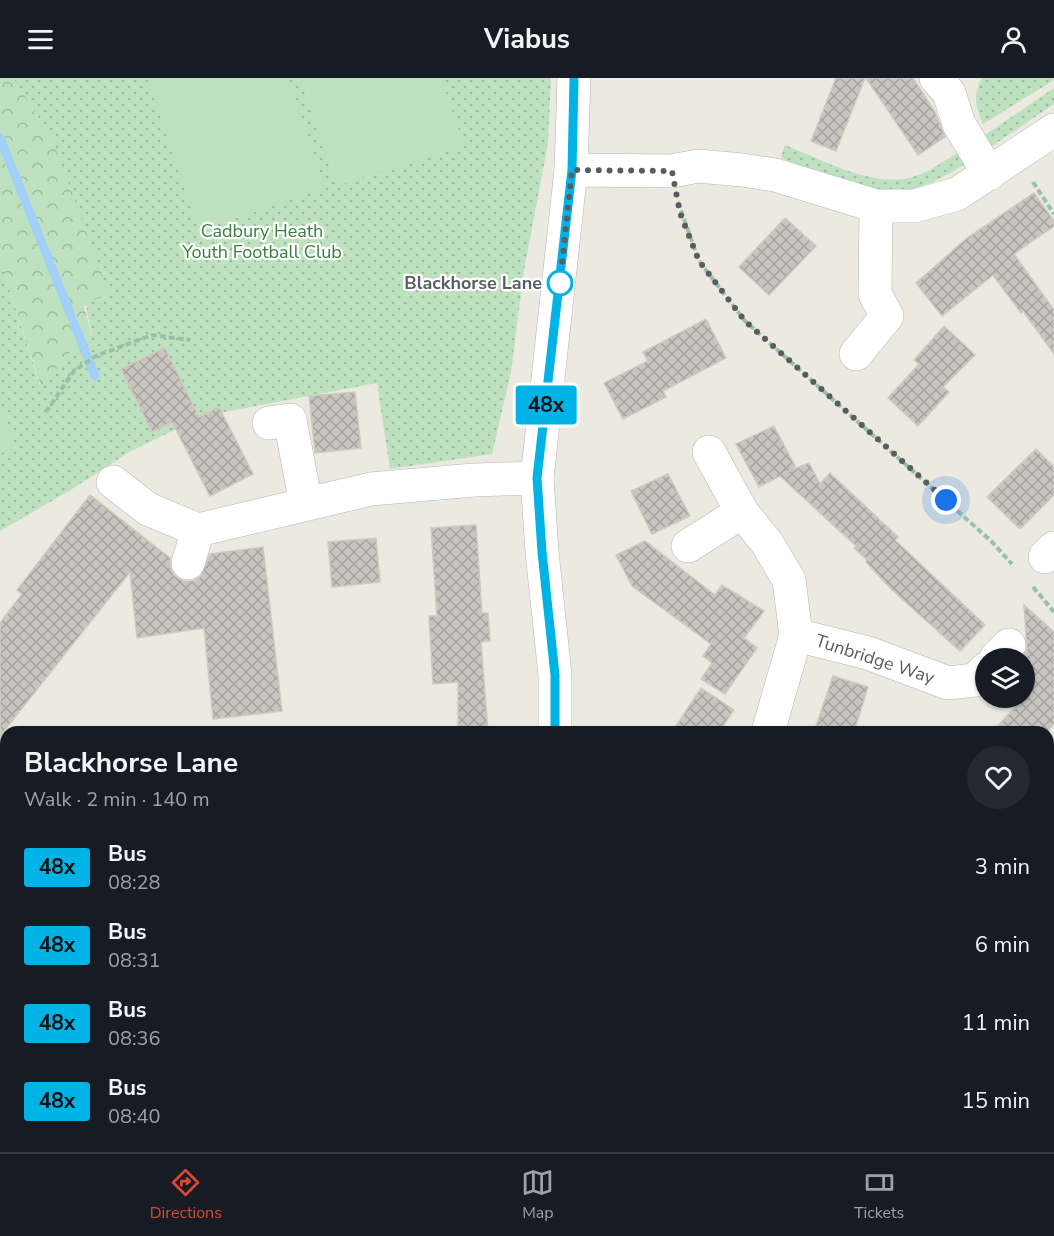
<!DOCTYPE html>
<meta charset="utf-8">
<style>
:root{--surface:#171b24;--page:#242831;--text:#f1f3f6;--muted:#9ea1a6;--line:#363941;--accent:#db4836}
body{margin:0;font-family:"Nunito Sans",sans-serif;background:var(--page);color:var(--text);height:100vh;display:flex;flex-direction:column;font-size:22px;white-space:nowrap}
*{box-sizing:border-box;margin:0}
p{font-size:20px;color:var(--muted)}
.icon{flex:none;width:33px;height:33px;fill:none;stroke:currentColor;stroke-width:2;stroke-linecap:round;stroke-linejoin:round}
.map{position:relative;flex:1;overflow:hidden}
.details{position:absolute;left:0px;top:648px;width:1054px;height:426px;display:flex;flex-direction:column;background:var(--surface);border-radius:18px 18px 0 0;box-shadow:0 2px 4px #0004}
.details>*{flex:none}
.badge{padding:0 12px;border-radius:4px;font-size:21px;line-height:39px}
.tools{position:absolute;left:975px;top:570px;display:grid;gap:12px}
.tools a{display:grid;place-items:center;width:60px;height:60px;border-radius:50%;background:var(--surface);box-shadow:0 2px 4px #0004;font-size:30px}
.you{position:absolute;width:30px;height:30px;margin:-15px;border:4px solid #fff;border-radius:50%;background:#1a73e8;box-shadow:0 0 0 9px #1a73e833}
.map>.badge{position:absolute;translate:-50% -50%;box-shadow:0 0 0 3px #fff}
.round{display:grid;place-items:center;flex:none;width:63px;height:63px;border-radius:32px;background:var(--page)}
.summary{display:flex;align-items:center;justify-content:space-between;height:102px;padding:0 24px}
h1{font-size:28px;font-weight:700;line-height:45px}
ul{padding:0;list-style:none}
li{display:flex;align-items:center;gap:18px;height:78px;padding:0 24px}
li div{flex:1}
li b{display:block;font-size:22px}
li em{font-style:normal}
li .badge{min-width:66px;font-weight:700;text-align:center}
header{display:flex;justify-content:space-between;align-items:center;height:78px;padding:0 24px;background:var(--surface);font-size:27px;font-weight:700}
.menu{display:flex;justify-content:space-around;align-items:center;height:84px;border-top:2px solid var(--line);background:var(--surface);font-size:16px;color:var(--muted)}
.menu a{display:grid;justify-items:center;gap:3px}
.menu .active{color:var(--accent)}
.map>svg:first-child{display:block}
.green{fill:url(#green-dots)}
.forest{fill:url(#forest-crowns)}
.pitch{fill:#bee1bf}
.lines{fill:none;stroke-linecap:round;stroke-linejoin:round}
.stream{stroke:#a3d0f8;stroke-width:9}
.building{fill:url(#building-cross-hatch);stroke:#cfcabf;stroke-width:1.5}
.minor-casing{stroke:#b3b6ba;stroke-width:34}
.path{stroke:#98c1a5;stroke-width:4;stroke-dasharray:6 3;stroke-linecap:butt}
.minor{stroke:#fff;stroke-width:33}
.line-casing{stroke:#fff;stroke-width:14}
.line{stroke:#00b3e6;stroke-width:9}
.walk{stroke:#595c60;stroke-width:6;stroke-dasharray:0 10.8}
.stop-dot{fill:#fff;stroke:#00b3e6;stroke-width:3}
.labels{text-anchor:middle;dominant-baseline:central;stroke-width:4.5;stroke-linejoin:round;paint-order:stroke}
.park-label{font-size:18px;fill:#3a7e3f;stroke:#fff}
.stop-label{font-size:18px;font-weight:bold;fill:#595c60;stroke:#fff;text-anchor:end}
.street-label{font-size:18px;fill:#595c60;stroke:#fff}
</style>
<header><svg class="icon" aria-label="menu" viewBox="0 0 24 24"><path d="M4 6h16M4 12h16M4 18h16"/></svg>Viabus<svg class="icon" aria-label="person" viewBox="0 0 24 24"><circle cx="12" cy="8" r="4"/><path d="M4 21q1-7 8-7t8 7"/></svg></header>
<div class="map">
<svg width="1054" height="1074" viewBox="0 0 1054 1074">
<defs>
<pattern id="green-dots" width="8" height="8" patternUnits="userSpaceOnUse" patternTransform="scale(1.5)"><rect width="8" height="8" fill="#bee1bf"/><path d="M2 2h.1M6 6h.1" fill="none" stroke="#9dba9f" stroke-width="1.8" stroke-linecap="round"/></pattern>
<pattern id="forest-crowns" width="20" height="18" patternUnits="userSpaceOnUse" patternTransform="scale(1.5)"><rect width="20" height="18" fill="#bee1bf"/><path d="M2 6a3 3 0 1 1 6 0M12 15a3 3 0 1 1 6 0" fill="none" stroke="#9dba9f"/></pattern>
<pattern id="building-cross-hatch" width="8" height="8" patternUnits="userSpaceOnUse" patternTransform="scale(1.5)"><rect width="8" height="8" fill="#c8c5c0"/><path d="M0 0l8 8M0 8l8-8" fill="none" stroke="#a5a39f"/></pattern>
</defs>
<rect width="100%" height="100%" fill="#ebe9e0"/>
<!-- green -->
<g class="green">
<polygon points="13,0 551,0 548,65 524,192 511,294 492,376 390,391 377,305 203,338 131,373 69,413 0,453 0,182 40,308 78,265 92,258 53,62"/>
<path d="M982,0H1052L1054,2L983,46C976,29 972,17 982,0Z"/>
<polygon points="1054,10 1054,26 992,68 985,57"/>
<path d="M785,67C820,81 865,106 904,101C925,98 944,83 962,72L971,83C950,94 927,111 903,113C862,117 818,94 781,80Z"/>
</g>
<!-- forest -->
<polygon class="forest" points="0,0 13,0 53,62 108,214 84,228 92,258 78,265 41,309 0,182"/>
<!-- pitch -->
<g class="pitch">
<polygon points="147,0 288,0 325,110 199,153"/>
<polygon points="301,0 441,0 464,67 337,108"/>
<polygon points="0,325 16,370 0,376"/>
</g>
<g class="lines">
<!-- stream -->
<polyline class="stream" points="0,60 95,298"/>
</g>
<!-- building -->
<g class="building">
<polygon points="836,0 865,0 836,73 811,63"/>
<polygon points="866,0 913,0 935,34 945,59 918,77"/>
<polygon points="1034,115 1054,143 1054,148 1014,176 1054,232 1054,276 1023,233 1021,235 993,197 942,238 916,205 967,160"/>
<polygon points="785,140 816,168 769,217 739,189"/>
<polygon points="706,241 726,280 663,313 666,319 623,341 604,305 648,283 643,274"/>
<polygon points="944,248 975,277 943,309 949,314 918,348 888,320 919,286 914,282"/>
<polygon points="165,270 199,339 219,329 253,396 210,418 172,344 152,354 121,291"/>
<polygon points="355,314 361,370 315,375 309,318"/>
<polygon points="774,348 796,390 787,394 809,385 820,406 830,395 898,459 895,462 985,547 960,573 891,511 866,484 867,482 854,470 856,468 780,398 759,409 736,366"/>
<polygon points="1036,371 1054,389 1054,417 1020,451 987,419"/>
<polygon points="668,396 690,438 652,456 631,413"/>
<polygon points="90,417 170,480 170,489 174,497 183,503 193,503 201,498 210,476 263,469 282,633 213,641 204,550 137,560 130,494 0,658 0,545 22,516 17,512"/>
<polygon points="476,447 482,535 488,535 490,563 481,564 488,654 458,654 458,604 433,606 429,538 437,538 431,450"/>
<polygon points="376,460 380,504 332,509 328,464"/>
<polygon points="645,463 715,517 722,507 764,533 744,560 757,570 725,616 701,601 712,585 703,578 711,566 632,508 616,477"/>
<polygon points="1024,527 1054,554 1054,646 1047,654 992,654 1024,620 1024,577 1027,571"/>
<polygon points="833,598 868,609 854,654 814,654"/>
<polygon points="701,610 734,632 719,654 672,654"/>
</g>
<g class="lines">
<!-- minor casing -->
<g class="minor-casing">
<g id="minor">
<polyline points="936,0 949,15 959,46 989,96"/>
<polyline points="571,92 672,93 698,88 742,92 775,97 876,128 914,128 957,116 1054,52"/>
<polyline points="856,276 887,238 875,216 876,128"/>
<polyline points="269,345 290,342 306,426"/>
<polyline points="709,374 742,434 767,465 789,502 796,557 768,654"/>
<polyline points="113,404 148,431 198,452 371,411 474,402 537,400"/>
<polyline points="688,468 742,434"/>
<polyline points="1045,479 1054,470"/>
<polyline points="188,485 198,452"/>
<polyline points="796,557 868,575 948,605 975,602 986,591"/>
<polyline points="996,580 1009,567"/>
<polyline points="555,654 555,597 542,474 537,400 571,92 574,0"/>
<polyline points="1048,885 1054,887"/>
<polyline points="0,895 6,894"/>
<polyline points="1048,1001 1054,1000"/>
<polyline points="774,1068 774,1074"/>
<polyline points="101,1074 103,1068"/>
<polyline points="492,1074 494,1068"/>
</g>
</g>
<!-- path -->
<g class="path">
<polyline points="1033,104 1054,136"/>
<polyline points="678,124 699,183 745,243 991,463 1012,486"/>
<polyline points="46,334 74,293 96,278 152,257 190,262"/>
<polyline points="1033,509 1054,534"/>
<polyline points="1048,849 1054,847"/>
</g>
<!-- minor -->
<use href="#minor" class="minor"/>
</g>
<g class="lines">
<!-- line casing -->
<g class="line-casing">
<polyline id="line" points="555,654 555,597 542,474 537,400 572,92 574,0"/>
</g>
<!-- line -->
<use href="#line" class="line"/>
<!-- walk -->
<polyline class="walk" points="560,205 572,92 672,93 680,135 699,183 745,243 946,422"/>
</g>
<!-- markers -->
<circle class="stop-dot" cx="560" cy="205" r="12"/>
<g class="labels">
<!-- park labels -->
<g class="park-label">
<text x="262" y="153">Cadbury Heath<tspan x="262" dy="21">Youth Football Club</tspan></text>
</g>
<!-- stop labels -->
<g class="stop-label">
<text x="542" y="205">Blackhorse Lane</text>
</g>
<!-- street labels -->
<g class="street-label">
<text transform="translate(875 581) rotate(18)">Tunbridge Way</text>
</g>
</g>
</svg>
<div class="tools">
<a><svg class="icon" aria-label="layers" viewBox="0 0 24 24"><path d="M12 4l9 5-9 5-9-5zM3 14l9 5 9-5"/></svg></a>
</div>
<div class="you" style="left:946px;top:422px"></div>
<b class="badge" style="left:546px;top:327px;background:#00b3e6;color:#111">48x</b>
<section class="details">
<div class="summary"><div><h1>Blackhorse Lane</h1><p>Walk · 2 min · 140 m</p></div><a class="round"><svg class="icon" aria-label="heart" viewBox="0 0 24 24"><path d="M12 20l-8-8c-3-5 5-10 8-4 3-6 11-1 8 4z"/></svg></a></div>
<ul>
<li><span class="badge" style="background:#00b3e6;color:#111">48x</span><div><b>Bus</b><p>08:28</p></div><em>3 min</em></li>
<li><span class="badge" style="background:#00b3e6;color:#111">48x</span><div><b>Bus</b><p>08:31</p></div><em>6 min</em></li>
<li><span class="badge" style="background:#00b3e6;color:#111">48x</span><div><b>Bus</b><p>08:36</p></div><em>11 min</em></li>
<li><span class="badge" style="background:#00b3e6;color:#111">48x</span><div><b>Bus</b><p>08:40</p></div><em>15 min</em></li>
</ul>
</section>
</div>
<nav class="menu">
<a class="active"><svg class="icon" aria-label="directions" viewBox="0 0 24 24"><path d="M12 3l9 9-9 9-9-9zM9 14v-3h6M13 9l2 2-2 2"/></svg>Directions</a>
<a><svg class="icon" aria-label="map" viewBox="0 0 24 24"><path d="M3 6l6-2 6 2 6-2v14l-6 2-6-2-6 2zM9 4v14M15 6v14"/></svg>Map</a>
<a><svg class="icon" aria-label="tickets" viewBox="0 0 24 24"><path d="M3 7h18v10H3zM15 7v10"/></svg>Tickets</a>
</nav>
